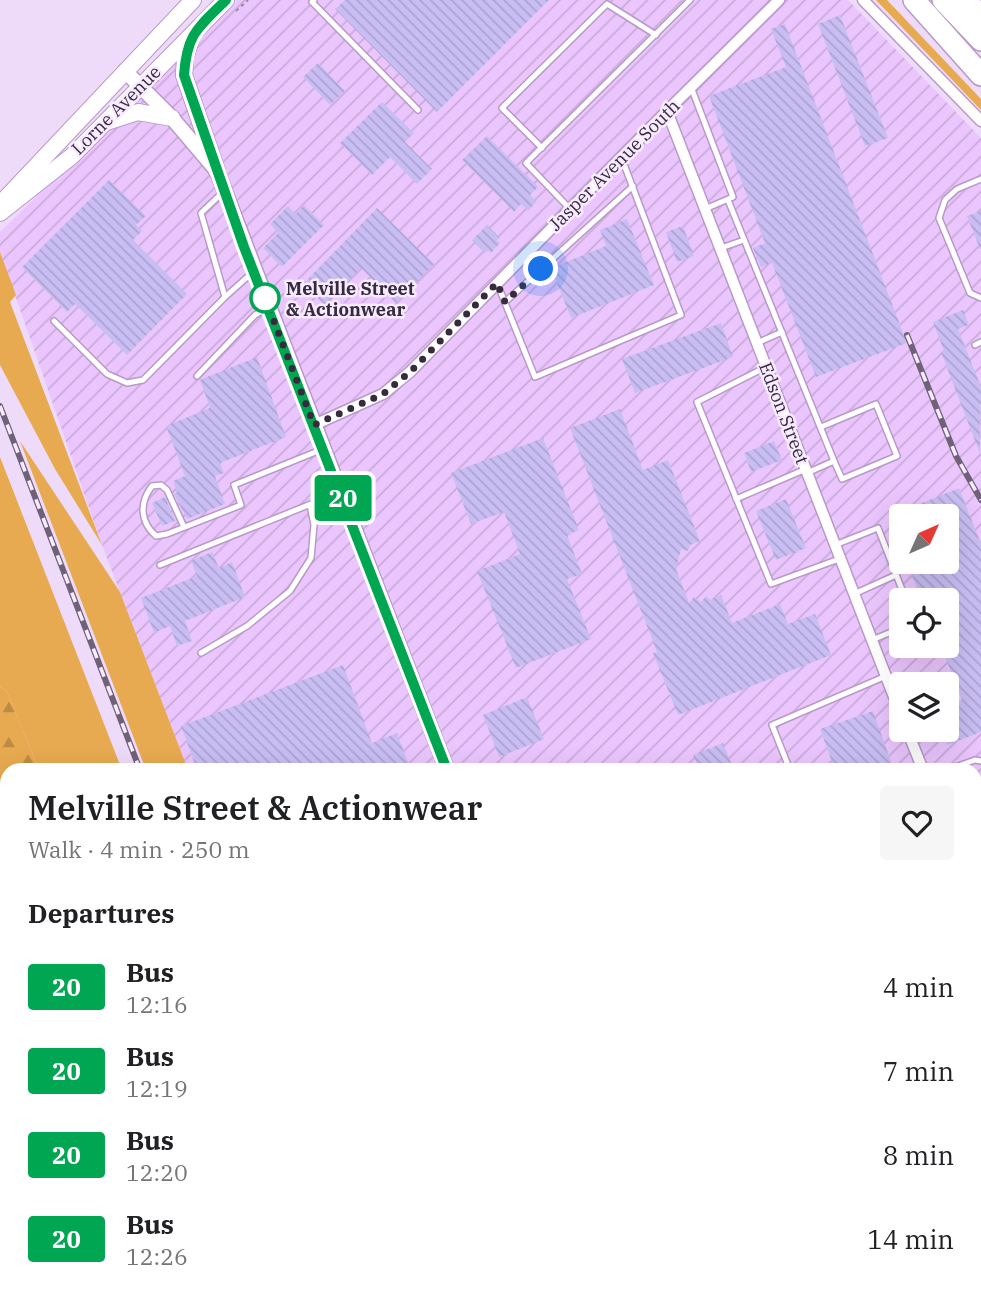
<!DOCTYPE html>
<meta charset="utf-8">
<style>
:root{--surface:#fff;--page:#f6f6f6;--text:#202124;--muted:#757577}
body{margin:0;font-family:"IBM Plex Serif",serif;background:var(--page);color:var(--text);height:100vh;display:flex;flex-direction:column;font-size:26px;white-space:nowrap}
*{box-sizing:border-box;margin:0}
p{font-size:23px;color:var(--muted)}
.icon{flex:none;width:38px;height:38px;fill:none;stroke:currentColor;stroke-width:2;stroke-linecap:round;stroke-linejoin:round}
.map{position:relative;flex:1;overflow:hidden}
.side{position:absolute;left:0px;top:763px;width:982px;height:534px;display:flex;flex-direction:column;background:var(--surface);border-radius:21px 21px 0 0;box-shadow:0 7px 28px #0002}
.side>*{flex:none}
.badge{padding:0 14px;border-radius:5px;font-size:24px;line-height:46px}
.needle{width:46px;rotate:45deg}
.buttons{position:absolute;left:889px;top:504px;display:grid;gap:14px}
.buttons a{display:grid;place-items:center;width:70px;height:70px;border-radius:7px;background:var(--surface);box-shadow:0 7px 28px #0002;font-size:35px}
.you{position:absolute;width:35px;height:35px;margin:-18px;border:5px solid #fff;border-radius:50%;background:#1a73e8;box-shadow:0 0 0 10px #1a73e833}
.map>.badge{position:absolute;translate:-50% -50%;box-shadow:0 0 0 4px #fff}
h2{padding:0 28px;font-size:26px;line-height:63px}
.round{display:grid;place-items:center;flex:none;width:74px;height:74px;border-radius:7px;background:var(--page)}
.overview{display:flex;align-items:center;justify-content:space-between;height:119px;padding:0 28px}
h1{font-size:33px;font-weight:600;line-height:52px}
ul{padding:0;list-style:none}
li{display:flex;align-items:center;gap:21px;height:84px;padding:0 28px}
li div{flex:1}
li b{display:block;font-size:26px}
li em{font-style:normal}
li .badge{min-width:77px;font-weight:700;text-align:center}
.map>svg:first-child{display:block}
.industrial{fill:url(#industrial-furrows);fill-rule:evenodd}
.grass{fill:#e8aa50}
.forest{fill:url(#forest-firs)}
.water{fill:#dd9afe}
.building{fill:url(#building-back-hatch)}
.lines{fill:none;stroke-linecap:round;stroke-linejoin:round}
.service-casing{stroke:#b899c8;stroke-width:8}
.minor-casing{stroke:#b899c8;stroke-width:13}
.tertiary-casing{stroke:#b899c8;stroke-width:17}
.secondary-casing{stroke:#b899c8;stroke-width:18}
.motorway-casing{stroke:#b899c8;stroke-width:24}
.path{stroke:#9a8aa3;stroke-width:2;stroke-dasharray:3.5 3.5;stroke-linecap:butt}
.service{stroke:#fff;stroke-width:5}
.minor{stroke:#fff;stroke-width:10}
.tertiary{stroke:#fff;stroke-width:14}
.secondary{stroke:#fff;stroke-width:16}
.motorway{stroke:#fff;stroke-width:21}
.rail-casing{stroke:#6f6177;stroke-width:6}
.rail{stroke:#f8ebff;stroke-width:3.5;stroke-dasharray:10;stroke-linecap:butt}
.line-casing{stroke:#fff;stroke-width:16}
.line{stroke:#00a651;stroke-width:10}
.walk{stroke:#362a3d;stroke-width:7;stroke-dasharray:0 12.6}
.stop-dot{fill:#fff;stroke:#00a651;stroke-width:3.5}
.labels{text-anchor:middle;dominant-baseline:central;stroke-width:5;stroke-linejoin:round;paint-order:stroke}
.street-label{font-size:18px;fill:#362a3d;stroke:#f8ebff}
.stop-label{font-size:18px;font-weight:bold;fill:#362a3d;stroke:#f8ebff;text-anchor:start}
</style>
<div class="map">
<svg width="981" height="1296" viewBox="0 0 981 1296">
<defs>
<pattern id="industrial-furrows" width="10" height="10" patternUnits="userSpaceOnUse" patternTransform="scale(1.75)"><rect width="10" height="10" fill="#ebc6fe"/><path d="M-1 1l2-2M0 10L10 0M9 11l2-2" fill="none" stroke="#caaadb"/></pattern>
<pattern id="forest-firs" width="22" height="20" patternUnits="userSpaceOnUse" patternTransform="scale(1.75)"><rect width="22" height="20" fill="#e8aa50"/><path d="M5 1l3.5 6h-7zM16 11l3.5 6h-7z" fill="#bd8b44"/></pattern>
<pattern id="building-back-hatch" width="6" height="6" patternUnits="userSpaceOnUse" patternTransform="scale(1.75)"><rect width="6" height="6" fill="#c9bef4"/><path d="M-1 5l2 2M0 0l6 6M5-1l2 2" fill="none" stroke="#ada3d2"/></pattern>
</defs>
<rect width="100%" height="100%" fill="#eedbf9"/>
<!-- industrial -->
<path class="industrial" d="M237,0H848L981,138V1296H390L388,1290H975V770H188L102,545L0,252V232ZM901,516H947V562H901ZM901,600H947V646H901ZM901,684H947V730H901Z"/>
<!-- grass -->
<g class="grass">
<polygon points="876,0 887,0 981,99 981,110"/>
<polygon points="0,252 16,295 10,302 102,545 55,469 0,365"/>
<polygon points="20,441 120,592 188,770 146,770"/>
<polygon points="0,457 122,770 39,770 7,692 0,686"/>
<polygon points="0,1127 7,1145 7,1290 63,1290 65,1296 0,1296"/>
<polygon points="87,1290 141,1290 143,1296 90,1296"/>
<polygon points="236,1290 324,1290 327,1296 238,1296"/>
</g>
<!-- forest -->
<polygon class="forest" points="0,686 7,692 39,770 7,770 7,1042 0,1042"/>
<!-- water -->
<polygon class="water" points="141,1290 236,1290 238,1296 143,1296"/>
<!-- building -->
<g class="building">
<polygon points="345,0 549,0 437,112 335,9"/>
<polygon points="840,15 888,138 865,146 818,24"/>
<polygon points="785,24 907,343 816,377 772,263 761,267 753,248 765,243 709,96 786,67 771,29"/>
<polygon points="318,63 345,91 330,105 303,77"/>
<polygon points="382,102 414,133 405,142 432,169 417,184 390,157 372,175 340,143"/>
<polygon points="487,136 538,187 530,195 536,202 528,211 521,204 514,212 462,160"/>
<polygon points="109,180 146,216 136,225 142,231 133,240 187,294 127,355 75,304 67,312 22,267"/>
<polygon points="304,205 324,225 282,267 263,248 278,233 270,224 288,206 296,214"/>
<polygon points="377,208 434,264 396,303 361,268 325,305 303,284"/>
<polygon points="981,211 981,249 980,249 967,216"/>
<polygon points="627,219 654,285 571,318 551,268 606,246 600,230"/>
<polygon points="487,225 500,238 497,240 500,243 491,253 488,250 485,253 472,240"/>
<polygon points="683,226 694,256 677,262 666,232"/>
<polygon points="963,310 969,325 958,329 981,387 980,454 941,352 944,351 933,322"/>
<polygon points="721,323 733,357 635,393 622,359"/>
<polygon points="257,357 286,437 220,463 224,473 215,476 225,504 187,519 174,494 177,492 173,481 185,476 166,426 210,408 200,380 202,379"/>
<polygon points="620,409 643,470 668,460 700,541 690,545 688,551 681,549 676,569 689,603 694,597 701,602 706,596 710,600 721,595 732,623 780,604 788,624 815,614 831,655 678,715 653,653 657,652 570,428"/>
<polygon points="543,438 579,530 567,535 582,574 567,579 591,639 516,668 477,571 520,554 504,512 471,524 451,473"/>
<polygon points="774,441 782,460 751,472 744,453"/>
<polygon points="959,488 981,544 981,732 947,745 941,730 947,730 947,706 962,700 941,646 947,646 947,600 922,600 912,576 924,571 920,562 947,562 947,516 890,516"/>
<polygon points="165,497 175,521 162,526 152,503"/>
<polygon points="786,499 806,548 776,560 756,511"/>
<polygon points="212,552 219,568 232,562 245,597 185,621 192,641 177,646 170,626 154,633 141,598 197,576 191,561"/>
<polygon points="343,665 372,743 397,733 411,770 197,770 181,726"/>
<polygon points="527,697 544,739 499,757 483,715"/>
<polygon points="873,711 894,770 835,770 820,729"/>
<polygon points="723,743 734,770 700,770 693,755"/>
</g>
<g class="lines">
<!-- service casing -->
<g class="service-casing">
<g id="service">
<polyline points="314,0 312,2 418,110"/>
<polyline points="691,87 733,197 705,209"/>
<polyline points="542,148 502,108 607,4 656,35"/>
<polyline points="981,179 957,189 945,200 939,218 970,293 981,298"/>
<polyline points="222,193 201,213 225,297 253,272"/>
<polyline points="728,200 834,461 807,473"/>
<polyline points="570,209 526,163 690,0"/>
<polyline points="721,248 744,240"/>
<polyline points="497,283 535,377 681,315 622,159"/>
<polyline points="505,302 633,186"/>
<polyline points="54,321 107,374 127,383 143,380 225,297"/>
<polyline points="757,343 782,332"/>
<polyline points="975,345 981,342"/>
<polyline points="766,367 697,402 771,584 839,559"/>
<polyline points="197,376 255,315 268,307"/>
<polyline points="821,427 876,404 897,456 842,479 834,461"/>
<polyline points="736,499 806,469"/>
<path d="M184,527L167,490L161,485L152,486C139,503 140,522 156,536L167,534L241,505L234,485L323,449"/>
<polyline points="835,545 878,528 906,600"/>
<polyline points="160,565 338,493"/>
<polyline points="854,594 896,575"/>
<polyline points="872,640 901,628"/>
<polyline points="201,653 247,626 290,591 311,558 314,525 310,505"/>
<polyline points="790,770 772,725 886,676"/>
<polyline points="947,770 975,760 981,761"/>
<polyline points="975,851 981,849"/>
<polyline points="975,1002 981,1018"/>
<polyline points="981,1071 979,1072 981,1077"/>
<polyline points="697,1290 699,1296"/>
<polyline points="893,1290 896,1296"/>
</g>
</g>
<!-- minor casing -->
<g class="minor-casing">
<g id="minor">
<polyline points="863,0 981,121"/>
<polyline points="667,111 901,715"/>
<polyline points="314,425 383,394 410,372 667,111 779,0"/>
<polyline points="907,730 923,770"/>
<polyline points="975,905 981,921"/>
<polyline points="975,1271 981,1269"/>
<polyline points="904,1296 922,1290"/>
</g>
</g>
<!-- tertiary casing -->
<g class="tertiary-casing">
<g id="tertiary">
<polyline points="125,71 172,118 217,171 447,770"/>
<polyline points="0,1094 7,1112"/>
<polyline points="74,1290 76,1296"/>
<polyline points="649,1290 651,1296"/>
</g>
</g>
<!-- secondary casing -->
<g class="secondary-casing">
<g id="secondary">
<polyline points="192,36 185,58 184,75 217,171"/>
<polyline points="107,122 138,112 172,118"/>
<polyline points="5,199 193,0"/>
<polyline points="0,213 72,156 226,0"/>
</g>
</g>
<!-- motorway casing -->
<g class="motorway-casing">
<g id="motorway">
<polyline points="914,0 981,75"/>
<polyline points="943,0 981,40"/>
<polyline points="966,0 981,17"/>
</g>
</g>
<!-- path -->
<polyline class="path" points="236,11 248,0"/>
<!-- service -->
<use href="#service" class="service"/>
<!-- minor -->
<use href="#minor" class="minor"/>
<!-- tertiary -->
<use href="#tertiary" class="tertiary"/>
<!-- secondary -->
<use href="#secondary" class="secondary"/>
<!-- motorway -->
<use href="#motorway" class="motorway"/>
<!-- rail casing -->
<g class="rail-casing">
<g id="rail">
<polyline points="907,335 956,456 981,500"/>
<polyline points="0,406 140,770"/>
<polyline points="333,1290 335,1296"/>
</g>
</g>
<!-- rail -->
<use href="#rail" class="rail"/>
</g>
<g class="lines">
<!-- line casing -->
<g class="line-casing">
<path id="line" d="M226,0C198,28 187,33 184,75L244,247L447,770"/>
</g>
<!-- line -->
<use href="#line" class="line"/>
<!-- walk -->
<polyline class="walk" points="265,298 314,425 383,394 410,372 497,283 505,302 541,269"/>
</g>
<!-- markers -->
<circle class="stop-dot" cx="265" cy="298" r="14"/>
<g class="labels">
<!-- street labels -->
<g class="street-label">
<text transform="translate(116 110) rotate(-45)">Lorne Avenue</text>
<text transform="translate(614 165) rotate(-45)">Jasper Avenue South</text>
<text transform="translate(784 413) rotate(69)">Edson Street</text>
</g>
<!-- stop labels -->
<g class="stop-label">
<text x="286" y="288">Melville Street<tspan x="286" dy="21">&amp; Actionwear</tspan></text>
</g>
</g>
</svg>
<div class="buttons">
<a><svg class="needle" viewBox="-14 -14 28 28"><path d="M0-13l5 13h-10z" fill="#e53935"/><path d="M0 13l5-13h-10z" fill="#757577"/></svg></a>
<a><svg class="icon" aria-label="locate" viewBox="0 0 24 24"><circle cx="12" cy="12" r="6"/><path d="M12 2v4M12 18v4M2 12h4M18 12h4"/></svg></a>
<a><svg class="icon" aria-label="layers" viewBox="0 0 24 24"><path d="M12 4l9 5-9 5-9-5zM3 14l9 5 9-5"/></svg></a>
</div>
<div class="you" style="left:541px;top:269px"></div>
<b class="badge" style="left:343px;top:498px;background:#00a651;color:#fff">20</b>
<section class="side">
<div class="overview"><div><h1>Melville Street &amp; Actionwear</h1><p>Walk · 4 min · 250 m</p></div><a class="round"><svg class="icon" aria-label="heart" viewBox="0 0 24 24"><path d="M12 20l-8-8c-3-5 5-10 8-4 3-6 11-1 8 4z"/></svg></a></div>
<h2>Departures</h2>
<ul>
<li><span class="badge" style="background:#00a651;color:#fff">20</span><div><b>Bus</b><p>12:16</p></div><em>4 min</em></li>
<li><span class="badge" style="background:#00a651;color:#fff">20</span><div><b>Bus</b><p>12:19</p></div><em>7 min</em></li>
<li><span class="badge" style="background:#00a651;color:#fff">20</span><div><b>Bus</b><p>12:20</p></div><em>8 min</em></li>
<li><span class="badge" style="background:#00a651;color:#fff">20</span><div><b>Bus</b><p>12:26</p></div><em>14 min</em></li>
</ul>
</section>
</div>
